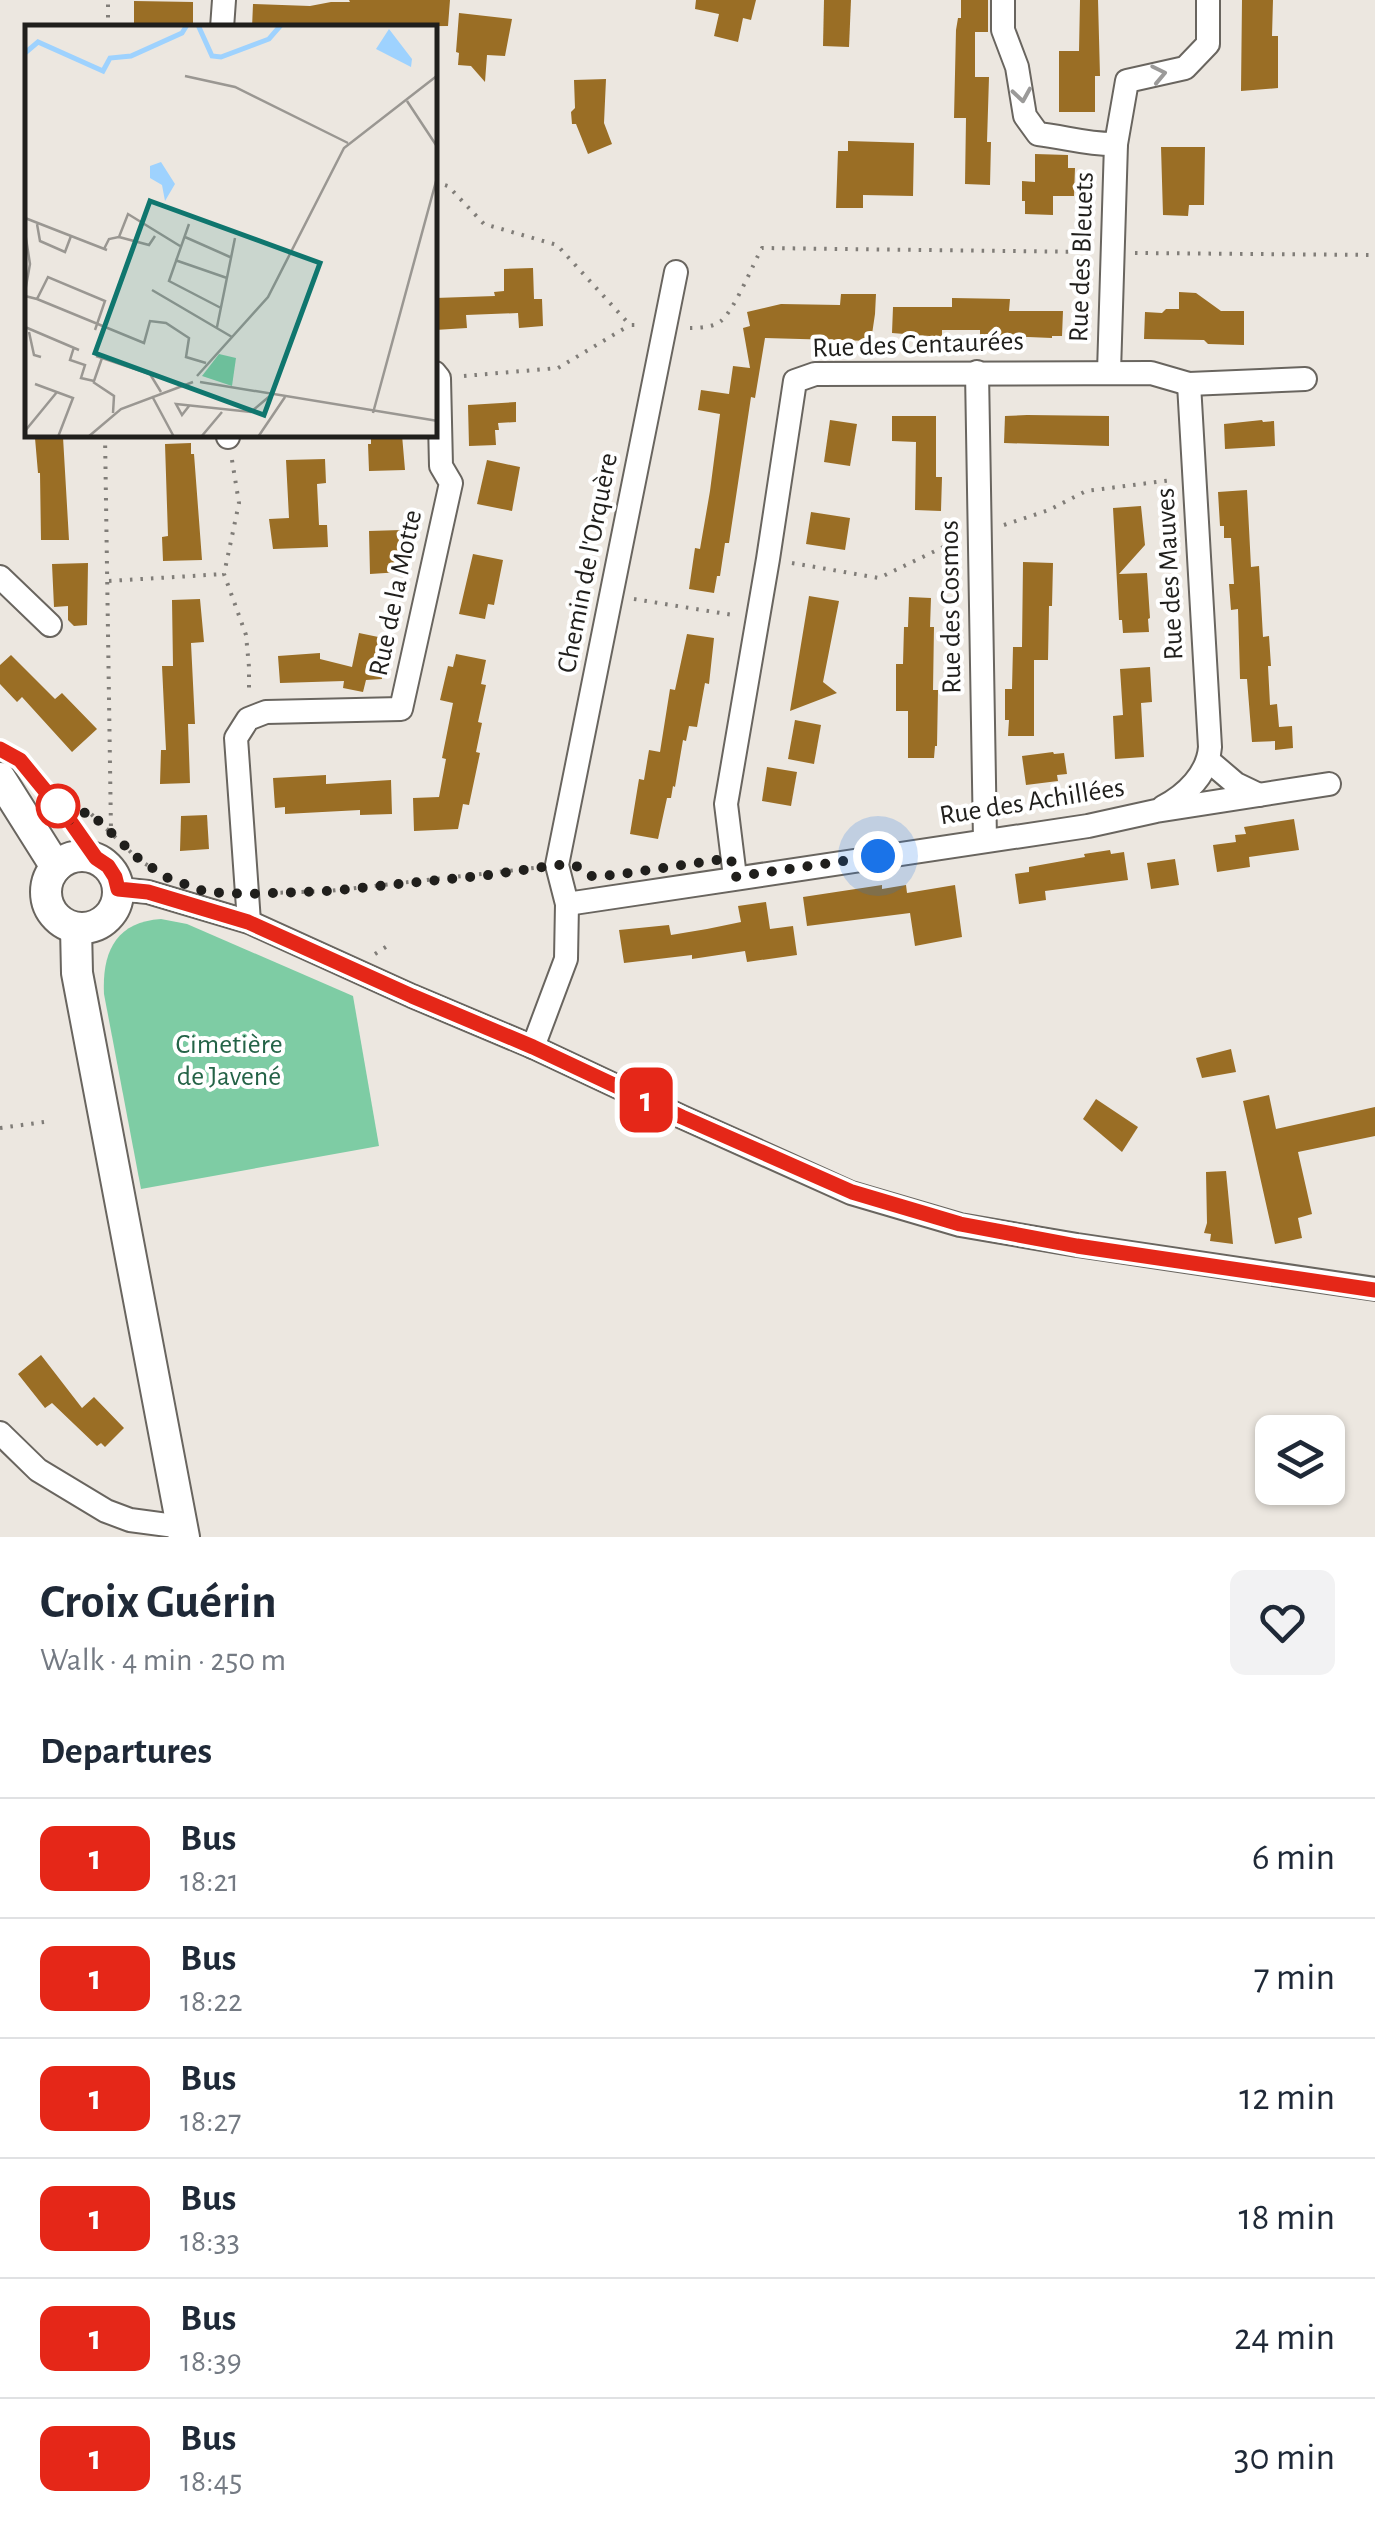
<!DOCTYPE html>
<meta charset="utf-8">
<style>
:root{--surface:#fff;--page:#f2f2f3;--text:#1f2937;--muted:#747a83;--line:#e0e1e3}
body{margin:0;font-family:"Alegreya Sans",sans-serif;background:var(--page);color:var(--text);height:100vh;display:flex;flex-direction:column;font-size:38px;white-space:nowrap}
*{box-sizing:border-box;margin:0}
p{font-size:32px;color:var(--muted)}
.icon{flex:none;width:55px;height:55px;fill:none;stroke:currentColor;stroke-width:2;stroke-linecap:round;stroke-linejoin:round}
.map{position:relative;height:1537px;overflow:hidden}
.panel{display:flex;flex-direction:column;background:var(--surface);flex:1}
.panel>*{flex:none}
.badge{padding:0 20px;border-radius:15px;font-size:35px;line-height:65px}
.buttons{position:absolute;left:1255px;top:1415px;display:grid;gap:20px}
.buttons a{display:grid;place-items:center;width:90px;height:90px;border-radius:15px;background:var(--surface);box-shadow:0 2px 8px #0004;font-size:50px}
.you{position:absolute;width:50px;height:50px;margin:-25px;border:8px solid #fff;border-radius:50%;background:#1a73e8;box-shadow:0 0 0 15px #1a73e833}
.map>.badge{position:absolute;translate:-50% -50%;box-shadow:0 0 0 5px #fff}
h2{padding:0 40px;font-size:38px;line-height:90px}
.round{display:grid;place-items:center;flex:none;width:105px;height:105px;border-radius:15px;background:var(--page)}
.summary{display:flex;align-items:center;justify-content:space-between;height:170px;padding:0 40px}
h1{font-size:48px;font-weight:700;line-height:75px}
ul{padding:0;list-style:none}
li{display:flex;align-items:center;gap:30px;height:120px;padding:0 40px;border-top:2px solid var(--line)}
li div{flex:1}
li b{display:block;font-size:38px}
li em{font-style:normal}
li .badge{min-width:110px;font-weight:700;text-align:center}
.map>svg:first-child{display:block}
.green{fill:#7ecca4}
.building{fill:#9a6e25}
.lines{fill:none;stroke-linecap:round;stroke-linejoin:round}
.service-casing{stroke:#69655f;stroke-width:15}
.minor-casing{stroke:#69655f;stroke-width:26}
.tertiary-casing{stroke:#69655f;stroke-width:34}
.path{stroke:#807d78;stroke-width:4;stroke-dasharray:2.5 8;stroke-linecap:butt}
.service{stroke:#fff;stroke-width:11}
.minor{stroke:#fff;stroke-width:22}
.tertiary{stroke:#fff;stroke-width:30}
.oneway{stroke:#9b9a99}
.line-casing{stroke:#fff;stroke-width:22}
.line{stroke:#e52718;stroke-width:15}
.walk{stroke:#201f1c;stroke-width:10;stroke-dasharray:0 18}
.stop-dot{fill:#fff;stroke:#e52718;stroke-width:5}
.labels{text-anchor:middle;dominant-baseline:central;stroke-width:8;stroke-linejoin:round;paint-order:stroke}
.street-label{font-size:28px;fill:#201f1c;stroke:#fff}
.park-label{font-size:28px;fill:#246347;stroke:#fff}
.inset-river{fill:none;stroke:#9ed2fe;stroke-width:5}
.inset-road{fill:none;stroke:#9a9792;stroke-width:2.5}
.view{fill:#0f766e;fill-opacity:0.15;stroke:#0f766e;stroke-width:5}
.inset-edge{fill:none;stroke:#201f1c;stroke-width:5}
</style>
<div class="map">
<svg width="1375" height="1537" viewBox="0 0 1375 1537">
<rect width="100%" height="100%" fill="#ece7e0"/>
<!-- green -->
<path class="green" d="M161,919L187,924L353,996L379,1146L141,1189L104,994C102,953 115,922 161,919Z"/>
<!-- building -->
<g class="building">
<polygon points="349,0 450,0 448,26 252,28 253,4 310,6 331,2 350,2"/>
<polygon points="696,0 756,0 751,20 743,18 738,42 714,36 719,14 695,9"/>
<polygon points="824,0 851,0 849,47 823,46"/>
<polygon points="961,0 988,0 988,32 975,32 975,77 989,77 987,142 991,142 990,185 965,184 966,118 954,118 956,30 958,18 961,18"/>
<polygon points="1080,0 1098,0 1100,76 1095,76 1095,112 1059,112 1059,51 1079,51"/>
<polygon points="1242,0 1273,0 1272,36 1278,36 1278,88 1241,91"/>
<polygon points="134,1 193,2 193,28 134,28"/>
<polygon points="459,13 512,19 505,56 487,55 485,82 471,66 458,65 459,53 456,52"/>
<polygon points="606,79 604,123 612,144 588,154 576,124 572,124 571,112 575,108 574,80"/>
<polygon points="848,141 914,143 913,196 863,195 863,208 836,208 838,151 848,151"/>
<polygon points="1161,147 1205,147 1204,205 1189,205 1188,216 1163,215"/>
<polygon points="1035,154 1068,155 1068,168 1075,168 1074,196 1053,196 1053,215 1025,214 1025,201 1022,201 1022,181 1035,182"/>
<polygon points="533,268 534,299 542,299 543,326 519,328 518,313 466,315 467,328 435,330 435,298 495,296 494,292 504,291 504,269"/>
<polygon points="1179,292 1196,293 1221,311 1244,311 1244,345 1208,344 1204,340 1144,339 1145,312 1162,313 1166,309 1179,309"/>
<polygon points="841,294 876,294 875,314 871,341 765,338 755,398 751,397 729,543 725,543 720,576 717,576 714,593 689,589 695,548 700,549 710,491 720,414 698,410 701,390 729,394 733,366 750,368 743,328 750,326 747,312 781,304 840,305"/>
<polygon points="952,298 1010,299 1009,311 1063,311 1062,336 1052,336 1052,338 980,335 980,330 942,330 942,337 892,333 893,307 952,307"/>
<polygon points="516,402 516,422 498,423 499,430 495,430 496,445 469,446 468,405"/>
<polygon points="1027,415 1109,416 1109,446 1004,443 1005,416"/>
<polygon points="892,416 936,416 936,477 942,477 941,511 915,510 916,442 892,441"/>
<polygon points="830,420 857,424 850,466 824,462"/>
<polygon points="1262,420 1263,422 1274,421 1275,446 1225,449 1224,424"/>
<polygon points="371,435 402,435 405,470 369,471 368,444 371,444"/>
<polygon points="63,437 69,540 41,540 40,473 38,473 35,438"/>
<polygon points="191,443 191,454 194,454 202,560 163,561 162,537 168,536 165,444"/>
<polygon points="325,459 326,483 317,484 319,525 327,525 328,547 273,549 269,519 289,518 286,460"/>
<polygon points="487,460 520,467 512,511 477,504"/>
<polygon points="1247,490 1251,567 1259,566 1263,637 1269,636 1271,666 1268,666 1270,705 1277,704 1279,727 1292,726 1293,748 1275,750 1275,741 1252,742 1247,679 1240,679 1238,609 1231,610 1229,584 1234,584 1231,538 1224,538 1224,526 1220,526 1218,492"/>
<polygon points="1141,506 1145,545 1119,574 1147,573 1150,618 1148,619 1149,632 1123,633 1122,620 1119,620 1113,508"/>
<polygon points="811,512 850,518 845,550 806,544"/>
<polygon points="401,530 402,547 399,550 401,572 370,574 369,531"/>
<polygon points="473,554 503,560 494,605 488,604 485,619 459,614"/>
<polygon points="1023,562 1053,563 1052,606 1049,606 1048,660 1034,660 1034,736 1008,736 1009,720 1005,720 1005,689 1012,689 1013,647 1022,647"/>
<polygon points="88,563 87,625 74,626 68,620 68,606 54,607 52,564"/>
<polygon points="809,596 839,601 823,682 837,693 790,711"/>
<polygon points="909,597 931,598 930,627 934,627 933,690 938,690 937,746 935,746 934,758 908,758 908,711 896,711 896,664 903,664 904,627 908,627"/>
<polygon points="200,599 204,642 191,643 195,724 188,724 190,783 160,784 161,750 166,750 162,666 173,666 172,600"/>
<polygon points="359,633 388,639 381,674 368,671 382,674 382,679 366,680 363,692 343,688 344,681 280,683 278,656 320,653 320,659 352,667"/>
<polygon points="687,634 714,638 709,684 705,683 697,727 689,726 686,741 683,740 675,787 673,786 671,798 667,798 658,839 630,834 639,779 644,780 649,750 660,752 670,689 675,690"/>
<polygon points="456,654 486,660 481,684 486,685 478,722 482,723 476,752 480,753 469,805 463,804 458,829 414,831 413,798 439,797 446,759 442,758 453,703 440,700 448,666 453,667"/>
<polygon points="11,655 55,699 62,693 97,729 72,752 22,697 17,702 0,684 0,665"/>
<polygon points="1150,667 1152,702 1141,703 1144,757 1115,759 1113,716 1123,715 1120,669"/>
<polygon points="795,720 821,725 814,764 788,759"/>
<polygon points="1053,752 1054,754 1064,753 1067,774 1057,775 1058,781 1026,785 1022,756"/>
<polygon points="767,767 797,772 791,806 762,801"/>
<polygon points="326,775 326,784 391,780 392,814 360,815 360,810 285,814 285,807 275,808 273,778"/>
<polygon points="207,815 209,849 180,851 181,816"/>
<polygon points="1294,819 1299,850 1249,857 1250,867 1217,872 1213,845 1236,842 1235,835 1246,834 1244,827"/>
<polygon points="1110,850 1111,854 1124,852 1128,880 1045,891 1046,900 1019,904 1015,874 1029,872 1029,867 1085,857 1084,854"/>
<polygon points="1175,859 1179,885 1151,889 1147,863"/>
<polygon points="882,885 882,889 906,885 907,893 955,885 962,937 915,946 910,913 807,926 803,897"/>
<polygon points="766,902 770,929 793,926 797,955 747,962 745,951 692,959 692,955 624,963 619,930 669,925 671,935 707,929 741,922 738,906"/>
<polygon points="1231,1049 1236,1072 1202,1078 1196,1058"/>
<polygon points="1269,1095 1276,1129 1375,1107 1375,1136 1298,1152 1312,1214 1298,1218 1302,1238 1275,1244 1243,1101"/>
<polygon points="1096,1099 1138,1127 1122,1152 1083,1119"/>
<polygon points="1226,1171 1233,1244 1210,1241 1211,1234 1204,1233 1207,1223 1206,1172"/>
<polygon points="41,1355 82,1408 94,1397 124,1428 105,1447 101,1443 97,1446 52,1403 45,1408 18,1374"/>
</g>
<g class="lines">
<!-- service casing -->
<g class="service-casing">
<polyline id="service" points="0,749 20,760 70,821 96,858"/>
</g>
<!-- minor casing -->
<g class="minor-casing">
<g id="minor">
<path d="M1003,0V30L1017,67L1025,116L1038,134C1065,137 1089,145 1116,144"/>
<polyline points="222,28 224,0"/>
<polyline points="977,372 985,840"/>
<polyline points="1109,372 1116,144 1127,81 1185,68 1208,44 1208,0"/>
<polyline points="228,435 228,437"/>
<polyline points="0,577 50,625"/>
<polyline points="1209,761 1236,784 1259,795"/>
<path d="M1163,807C1186,795 1208,774 1210,747L1189,384"/>
<polyline points="735,877 726,804 768,559 795,381 815,374 1151,373 1189,384 1305,379"/>
<polyline points="118,889 148,892 249,922 412,996 533,1047 682,1117 851,1193 960,1225 1077,1245 1375,1289"/>
<polyline points="567,904 1088,826 1156,811 1329,784"/>
<polyline points="249,922 236,738 248,719 266,712 401,709 451,483 441,466 439,378 435,373"/>
<polyline points="533,1047 566,959 567,904 557,865 676,272"/>
<polyline points="0,1433 38,1470 106,1511 130,1520 182,1527"/>
</g>
</g>
<!-- tertiary casing -->
<g class="tertiary-casing">
<g id="tertiary">
<polyline points="0,778 56,867"/>
<circle cx="82" cy="892" r="36"/>
<polyline points="76,928 77,973 184,1537"/>
</g>
</g>
<!-- path -->
<g class="path">
<polyline points="108,28 108,0"/>
<polyline points="435,182 448,186 484,224 557,245 630,325 640,325"/>
<polyline points="1135,253 1375,255"/>
<path d="M690,328C699,328 714,327 721,321C735,309 752,266 762,248L1090,252"/>
<polyline points="464,376 558,368 630,325"/>
<polyline points="105,435 111,831"/>
<polyline points="232,460 239,503 224,574 246,635 249,667 249,694"/>
<polyline points="1004,525 1049,510 1086,491 1172,480"/>
<polyline points="792,563 879,578 958,540"/>
<polyline points="109,581 224,574"/>
<polyline points="634,599 733,615"/>
<polyline points="83,814 88,811 140,861 151,867"/>
<polyline points="270,893 329,891 534,868"/>
<polyline points="375,954 392,943"/>
<polyline points="0,1128 44,1122"/>
</g>
<!-- service -->
<use href="#service" class="service"/>
<!-- minor -->
<use href="#minor" class="minor"/>
<!-- tertiary -->
<use href="#tertiary" class="tertiary"/>
</g>
<!-- one-way arrows -->
<defs><path id="oneway-chevron" d="M-2-3.5L2.5 0L-2 3.5" fill="none" stroke-width="1.6" stroke-linecap="round" stroke-linejoin="round" transform="scale(2.5)"/></defs>
<g class="oneway">
<use href="#oneway-chevron" transform="translate(1159 74) rotate(-12)"/>
<use href="#oneway-chevron" transform="translate(1022 95) rotate(81)"/>
</g>
<g class="lines">
<!-- line casing -->
<g class="line-casing">
<polyline id="line" points="0,749 20,760 70,821 96,858 108,866 115,877 118,889 148,892 248,922 412,996 533,1047 682,1117 852,1192 960,1224 1077,1246 1375,1290"/>
</g>
<!-- line -->
<use href="#line" class="line"/>
<!-- walk -->
<polyline class="walk" points="58,806 70,821 88,811 140,860 168,878 206,892 246,894 329,891 489,875 557,865 575,865 590,876 615,875 731,858 734,877 878,856"/>
</g>
<!-- markers -->
<circle class="stop-dot" cx="58" cy="806" r="20"/>
<g class="labels">
<!-- street labels -->
<g class="street-label">
<text transform="translate(1082 257) rotate(-88)">Rue des Bleuets</text>
<text transform="translate(918 345) rotate(-2)">Rue des Centaurées</text>
<text transform="translate(588 563) rotate(-79)">Chemin de l'Orquère</text>
<text transform="translate(1170 574) rotate(-93)">Rue des Mauves</text>
<text transform="translate(396 593) rotate(-78)">Rue de la Motte</text>
<text transform="translate(951 607) rotate(-91)">Rue des Cosmos</text>
<text transform="translate(1032 802) rotate(-9)">Rue des Achillées</text>
</g>
<!-- park labels -->
<g class="park-label">
<text x="229" y="1045">Cimetière<tspan x="229" dy="32">de Javené</tspan></text>
</g>
</g>
<!-- overview -->
<g transform="translate(25 25)">
<rect width="412" height="412" fill="#ece7e0"/>
<path d="M194,329L211,333L207,361L177,351Z" fill="#7ecca4"/>
<path d="M364,4L387,34L386,42L351,24ZM136,137L150,159L140,176L137,160L125,153V141Z" fill="#9ed2fe"/>
<path class="inset-river" d="M173,0L187,31L196,32L244,14L256,0M0,28L13,17L78,46L85,33L106,31L157,8L162,0"/>
<path class="inset-road" d="M160,51L210,62L323,118M382,76L413,123M0,193L82,225M12,199L15,216L40,227L46,211M164,199L144,256L196,283M0,207L5,239L0,267M94,212L124,220L130,211M160,212L205,232M79,224L84,214L94,212L103,189L155,221M150,235L202,253M127,265L207,312M0,271L12,274L23,252L80,276L70,305M12,274L119,318L125,296L141,298L164,313L161,332L181,338M0,302L54,325M192,302L210,213M4,307L9,330L16,332M49,322L45,335L60,340L56,353L69,356L77,333M71,331L125,349L136,367M172,351L243,272L319,123L413,50M68,357L89,371L88,388M175,357L413,396M10,359L48,373L33,412M127,371L149,412M164,381L157,390L151,379L226,387L246,370M348,388L413,149M0,406L32,367M63,412L96,384L168,357M176,412L197,387M233,412L260,372"/>
<path class="view" d="M125,176L295,238L239,390L70,328Z"/>
<rect width="412" height="412" class="inset-edge"/>
</g>
</svg>
<div class="buttons">
<a><svg class="icon" aria-label="layers" viewBox="0 0 24 24"><path d="M12 4l9 5-9 5-9-5zM3 14l9 5 9-5"/></svg></a>
</div>
<div class="you" style="left:878px;top:856px"></div>
<b class="badge" style="left:646px;top:1100px;background:#e52718;color:#fff">1</b>
</div>
<section class="panel">
<div class="summary"><div><h1>Croix Guérin</h1><p>Walk · 4 min · 250 m</p></div><a class="round"><svg class="icon" aria-label="heart" viewBox="0 0 24 24"><path d="M12 20l-8-8c-3-5 5-10 8-4 3-6 11-1 8 4z"/></svg></a></div>
<h2>Departures</h2>
<ul>
<li><span class="badge" style="background:#e52718;color:#fff">1</span><div><b>Bus</b><p>18:21</p></div><em>6 min</em></li>
<li><span class="badge" style="background:#e52718;color:#fff">1</span><div><b>Bus</b><p>18:22</p></div><em>7 min</em></li>
<li><span class="badge" style="background:#e52718;color:#fff">1</span><div><b>Bus</b><p>18:27</p></div><em>12 min</em></li>
<li><span class="badge" style="background:#e52718;color:#fff">1</span><div><b>Bus</b><p>18:33</p></div><em>18 min</em></li>
<li><span class="badge" style="background:#e52718;color:#fff">1</span><div><b>Bus</b><p>18:39</p></div><em>24 min</em></li>
<li><span class="badge" style="background:#e52718;color:#fff">1</span><div><b>Bus</b><p>18:45</p></div><em>30 min</em></li>
</ul>
</section>
